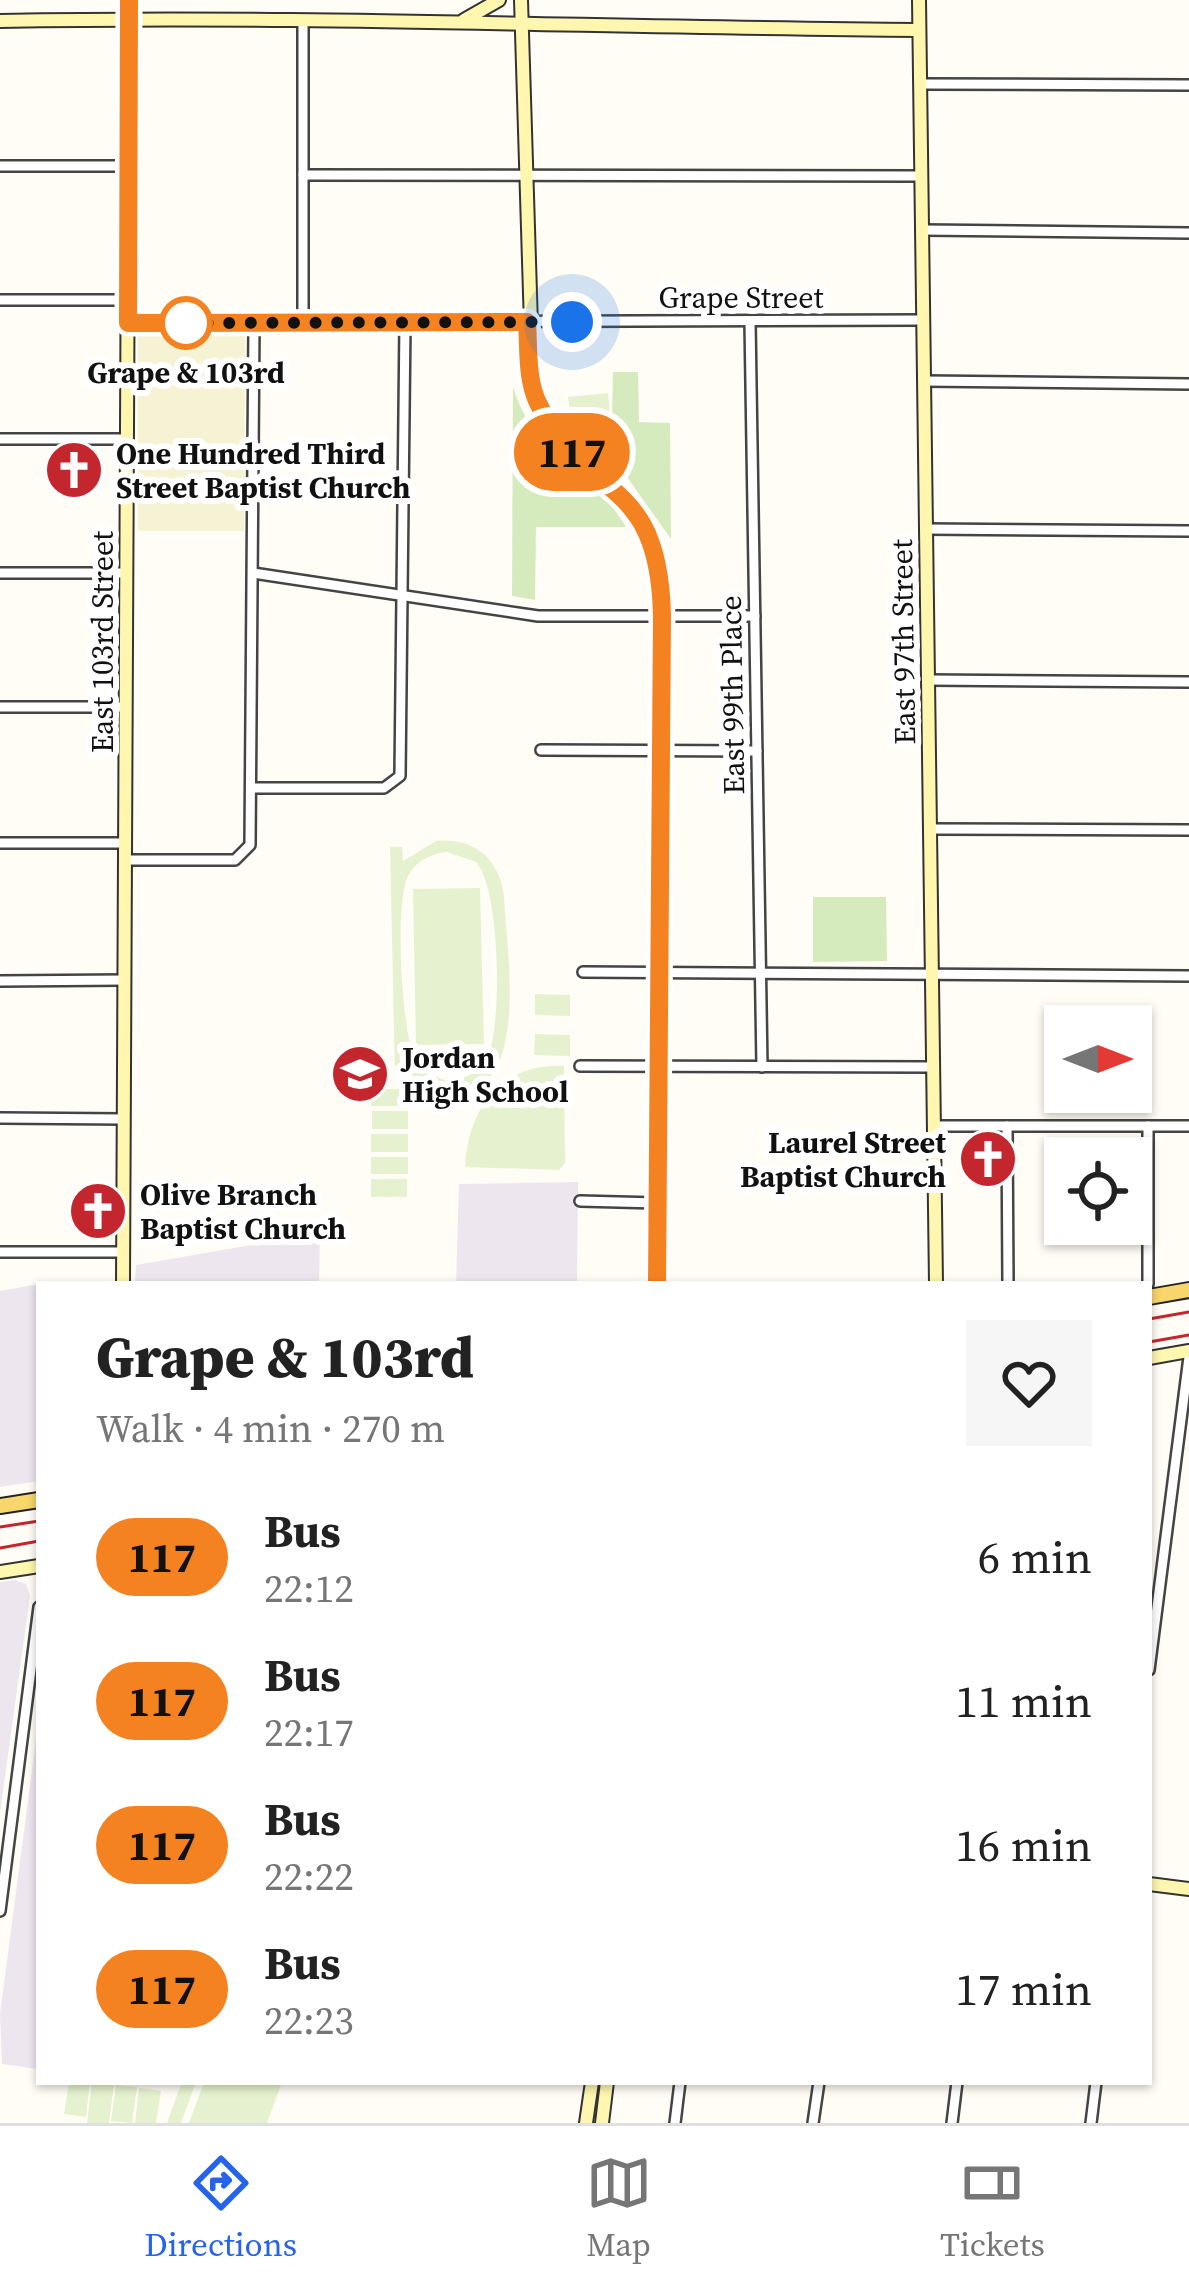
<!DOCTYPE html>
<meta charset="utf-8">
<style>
:root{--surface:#fff;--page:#f6f6f6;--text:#222;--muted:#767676;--line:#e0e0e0;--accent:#2563eb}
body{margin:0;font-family:"Source Serif 4",serif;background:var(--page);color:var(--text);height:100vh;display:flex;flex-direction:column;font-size:45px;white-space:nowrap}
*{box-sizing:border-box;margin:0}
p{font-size:39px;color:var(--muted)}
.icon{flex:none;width:66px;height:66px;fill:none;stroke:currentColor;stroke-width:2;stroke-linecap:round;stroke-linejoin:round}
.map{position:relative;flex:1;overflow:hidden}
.drawer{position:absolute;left:36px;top:1281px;width:1116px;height:804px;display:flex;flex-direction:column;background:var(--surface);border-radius:0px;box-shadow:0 3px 9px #0004}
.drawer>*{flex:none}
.badge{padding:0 24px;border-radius:39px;font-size:42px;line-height:78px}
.needle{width:78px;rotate:90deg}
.tools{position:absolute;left:1044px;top:1005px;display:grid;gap:24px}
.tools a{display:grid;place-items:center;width:108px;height:108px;border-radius:0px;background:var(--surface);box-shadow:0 3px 9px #0004;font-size:60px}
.you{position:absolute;width:60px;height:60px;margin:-30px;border:9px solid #fff;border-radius:50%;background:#1a73e8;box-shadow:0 0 0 18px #1a73e833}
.map>.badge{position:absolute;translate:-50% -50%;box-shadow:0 0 0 6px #fff}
.round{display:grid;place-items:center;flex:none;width:126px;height:126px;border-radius:0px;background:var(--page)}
.headline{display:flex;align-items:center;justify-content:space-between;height:204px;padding:0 60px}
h1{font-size:57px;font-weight:800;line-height:90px}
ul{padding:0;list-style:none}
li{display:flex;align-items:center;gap:36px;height:144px;padding:0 60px}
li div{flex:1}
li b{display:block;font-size:45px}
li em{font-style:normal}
li .badge{min-width:132px;font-weight:700;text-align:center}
.dock{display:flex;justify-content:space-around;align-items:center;height:168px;border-top:3px solid var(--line);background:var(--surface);font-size:33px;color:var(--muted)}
.dock a{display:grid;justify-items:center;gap:6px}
.dock .on{color:var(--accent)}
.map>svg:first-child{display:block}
.industrial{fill:#eee6ef}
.farmland{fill:#f6f3d4}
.green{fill:#d5ebbd}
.pitch{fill:#e6f2cf;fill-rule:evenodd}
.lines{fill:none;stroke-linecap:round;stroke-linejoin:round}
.street-casing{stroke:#444;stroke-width:14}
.secondary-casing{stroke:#333;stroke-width:16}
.primary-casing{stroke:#222;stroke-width:18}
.street{stroke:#fff;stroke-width:9}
.secondary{stroke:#fff6b0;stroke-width:12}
.primary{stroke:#f9d66b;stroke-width:14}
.rail{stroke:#c4262e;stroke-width:3}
.line-casing{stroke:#fff;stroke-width:27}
.line{stroke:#f58220;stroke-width:18}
.walk{stroke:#111;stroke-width:12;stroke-dasharray:0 21.6}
.stop-dot{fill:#fff;stroke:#f58220;stroke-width:6}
.labels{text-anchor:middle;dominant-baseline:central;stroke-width:12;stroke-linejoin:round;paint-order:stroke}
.street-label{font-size:30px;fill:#111;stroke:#fff}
.stop-label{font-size:30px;font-weight:bold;fill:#111;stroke:#fff}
.poi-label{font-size:30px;font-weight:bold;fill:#111;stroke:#fff;text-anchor:start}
</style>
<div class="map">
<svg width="1189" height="2123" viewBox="0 0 1189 2123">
<rect width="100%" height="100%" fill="#fffdf5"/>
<!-- industrial -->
<g class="industrial">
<polygon points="578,1182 577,1284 456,1284 459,1184"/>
<polygon points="320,1233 319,1284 135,1284 136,1265"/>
<polygon points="39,1284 39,1481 0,1487 0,1291"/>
<polygon points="15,1580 26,1584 30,1596 0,1813 0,1582"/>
<polygon points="39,1717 39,2069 2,2064 0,2014"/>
</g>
<!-- farmland -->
<polygon class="farmland" points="245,333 244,531 138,531 138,335"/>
<!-- green -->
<g class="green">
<polygon points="613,372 638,372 639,422 670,423 671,539 627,477 567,424 612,416"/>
<path d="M513,387C540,469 591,467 626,527H536L535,600L512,596Z"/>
<polygon points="813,897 886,897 887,961 813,962"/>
</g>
<!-- pitch -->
<g class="pitch">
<polygon points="608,393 610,415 571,419 568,397"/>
<path d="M436,841C473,837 500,859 504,896C506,949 532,1089 455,1095C429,1096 416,1074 395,1074L390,847H402L403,861ZM447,852L476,862C501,888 504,1040 483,1069L452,1083L420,1070C401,1048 394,903 408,876C416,861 430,854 447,852Z"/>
<polygon points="480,888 484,1044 416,1045 413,889"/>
<polygon points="535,994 570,995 570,1016 535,1015"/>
<polygon points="535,1034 570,1035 570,1056 534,1055"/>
<path d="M564,1066L565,1163L559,1170L465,1167C468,1108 501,1063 564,1066Z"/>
<rect x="371" y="1089" width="37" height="17"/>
<rect x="372" y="1111" width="36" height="18"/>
<rect x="371" y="1134" width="37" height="18"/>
<rect x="371" y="1157" width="37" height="17"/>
<rect x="371" y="1179" width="36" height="18"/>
<polygon points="69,2082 90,2082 86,2117 64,2114"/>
<polygon points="92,2082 114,2084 109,2123 87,2123"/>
<polygon points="182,2082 196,2082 181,2123 167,2123"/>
<polygon points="204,2082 282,2082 267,2123 189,2123"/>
<polygon points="116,2085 137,2087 132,2123 111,2121"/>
<polygon points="139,2088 161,2091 156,2123 135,2123"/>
</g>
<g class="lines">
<!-- street casing -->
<g class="street-casing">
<g id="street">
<polyline points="303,20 303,323"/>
<polyline points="920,84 1189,85"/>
<polyline points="0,166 128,166"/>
<polyline points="303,175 921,176"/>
<polyline points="922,230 1189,233"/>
<polyline points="0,300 128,300"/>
<polyline points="750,322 762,1067"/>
<polyline points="127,323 923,320"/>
<polyline points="924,381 1189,384"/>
<polyline points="0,439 127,439"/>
<polyline points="926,529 1189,531"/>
<polyline points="0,573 126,573"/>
<polyline points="253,573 538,616 755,616"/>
<polyline points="928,680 1189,682"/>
<polyline points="0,707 126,707"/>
<polyline points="541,750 757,751"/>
<polyline points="252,788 384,788 400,776 405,322"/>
<polyline points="930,829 1189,830"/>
<polyline points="0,843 125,843"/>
<polyline points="125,860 235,860 250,845 254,323"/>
<polyline points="583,972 1189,976"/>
<polyline points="0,981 125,980"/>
<polyline points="580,1066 933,1067"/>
<polyline points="0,1118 124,1119"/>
<polyline points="934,1126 1189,1126"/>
<polyline points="1007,1126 1008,1284"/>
<polyline points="1148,1126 1148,1284"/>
<polyline points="580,1201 657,1203"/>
<polyline points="0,1252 123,1252"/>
<polyline points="1149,1670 1189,1357"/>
<polyline points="0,1911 39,1607"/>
<polyline points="675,2123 680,2082"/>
<polyline points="813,2123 819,2082"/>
<polyline points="952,2123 957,2082"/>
<polyline points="1091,2123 1096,2082"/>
</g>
</g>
<!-- secondary casing -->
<g class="secondary-casing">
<g id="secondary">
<polyline points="521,0 533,391 571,451 637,510 656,548 661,579 657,1284"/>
<polyline points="919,0 936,1284"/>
<polyline points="464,20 499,0"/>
<path d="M0,21C307,15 613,28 919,30"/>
<polyline points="123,1284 129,0"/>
<polyline points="1149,1358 1189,1351"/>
<polyline points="0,1572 39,1566"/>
<polyline points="1149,1884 1189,1889"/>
<polyline points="586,2123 592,2082"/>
<polyline points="602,2123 607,2082"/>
</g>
</g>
<!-- primary casing -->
<g class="primary-casing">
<g id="primary">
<polyline points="1149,1297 1189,1290"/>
<polyline points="0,1506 39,1500"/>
</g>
</g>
<!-- street -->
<use href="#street" class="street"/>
<!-- secondary -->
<use href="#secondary" class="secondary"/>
<!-- primary -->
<use href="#primary" class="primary"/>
<!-- rail -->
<g class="rail">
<polyline points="1149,1319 1189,1312"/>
<polyline points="1149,1342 1189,1335"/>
<polyline points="0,1527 39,1521"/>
<polyline points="0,1548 39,1541"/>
</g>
</g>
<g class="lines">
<!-- line casing -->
<g class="line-casing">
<path id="line" d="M129,0L128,323L527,322C529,349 526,380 539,405C587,504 659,472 662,616L657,1284"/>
</g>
<!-- line -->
<use href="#line" class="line"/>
<!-- walk -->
<polyline class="walk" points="186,323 572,322"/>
</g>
<!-- icons -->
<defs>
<g id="church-disc" transform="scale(3)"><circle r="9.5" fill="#c4262e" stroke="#fff"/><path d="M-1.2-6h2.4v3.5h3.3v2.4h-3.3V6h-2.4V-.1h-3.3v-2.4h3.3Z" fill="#fff"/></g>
<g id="school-disc" transform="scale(3)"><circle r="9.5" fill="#c4262e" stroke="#fff"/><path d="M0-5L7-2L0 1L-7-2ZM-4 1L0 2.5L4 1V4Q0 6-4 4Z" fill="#fff"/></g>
</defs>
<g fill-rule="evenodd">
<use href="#church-disc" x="74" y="470"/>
<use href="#school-disc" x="360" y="1074"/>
<use href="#church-disc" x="988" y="1159"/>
<use href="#church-disc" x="98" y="1211"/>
</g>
<!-- markers -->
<circle class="stop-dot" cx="186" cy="323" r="24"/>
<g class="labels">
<!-- street labels -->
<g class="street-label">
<text x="741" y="297">Grape Street</text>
<text transform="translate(102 642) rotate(-90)">East 103rd Street</text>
<text transform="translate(903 642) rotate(-91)">East 97th Street</text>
<text transform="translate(732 695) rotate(-91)">East 99th Place</text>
</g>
<!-- stop labels -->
<g class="stop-label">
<text x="186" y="372">Grape &amp; 103rd</text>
</g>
<!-- poi labels -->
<g class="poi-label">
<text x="116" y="453">One Hundred Third<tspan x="116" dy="34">Street Baptist Church</tspan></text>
<text x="402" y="1057">Jordan<tspan x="402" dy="34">High School</tspan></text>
<text x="946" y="1142" text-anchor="end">Laurel Street<tspan x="946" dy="34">Baptist Church</tspan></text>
<text x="140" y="1194">Olive Branch<tspan x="140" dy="34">Baptist Church</tspan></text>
</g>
</g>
</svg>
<div class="tools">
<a><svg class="needle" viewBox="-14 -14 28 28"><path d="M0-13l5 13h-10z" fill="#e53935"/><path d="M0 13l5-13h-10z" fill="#767676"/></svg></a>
<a><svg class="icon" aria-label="locate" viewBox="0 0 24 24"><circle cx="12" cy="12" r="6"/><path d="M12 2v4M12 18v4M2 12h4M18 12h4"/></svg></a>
</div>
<div class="you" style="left:572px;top:322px"></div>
<b class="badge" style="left:572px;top:452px;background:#f58220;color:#111">117</b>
<section class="drawer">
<div class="headline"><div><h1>Grape &amp; 103rd</h1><p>Walk · 4 min · 270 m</p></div><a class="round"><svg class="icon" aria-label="heart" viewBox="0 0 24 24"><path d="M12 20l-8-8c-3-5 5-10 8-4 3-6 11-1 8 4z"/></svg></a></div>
<ul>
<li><span class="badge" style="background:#f58220;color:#111">117</span><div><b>Bus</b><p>22:12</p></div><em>6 min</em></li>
<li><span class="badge" style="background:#f58220;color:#111">117</span><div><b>Bus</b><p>22:17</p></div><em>11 min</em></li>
<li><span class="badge" style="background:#f58220;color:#111">117</span><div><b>Bus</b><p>22:22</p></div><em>16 min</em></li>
<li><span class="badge" style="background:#f58220;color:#111">117</span><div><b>Bus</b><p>22:23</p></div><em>17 min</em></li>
</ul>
</section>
</div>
<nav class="dock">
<a class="on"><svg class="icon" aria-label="directions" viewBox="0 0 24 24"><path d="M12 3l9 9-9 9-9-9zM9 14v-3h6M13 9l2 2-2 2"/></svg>Directions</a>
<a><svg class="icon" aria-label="map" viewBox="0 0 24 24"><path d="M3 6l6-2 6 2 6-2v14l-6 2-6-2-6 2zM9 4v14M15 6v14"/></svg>Map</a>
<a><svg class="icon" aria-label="tickets" viewBox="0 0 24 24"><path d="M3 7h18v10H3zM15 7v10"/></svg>Tickets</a>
</nav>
